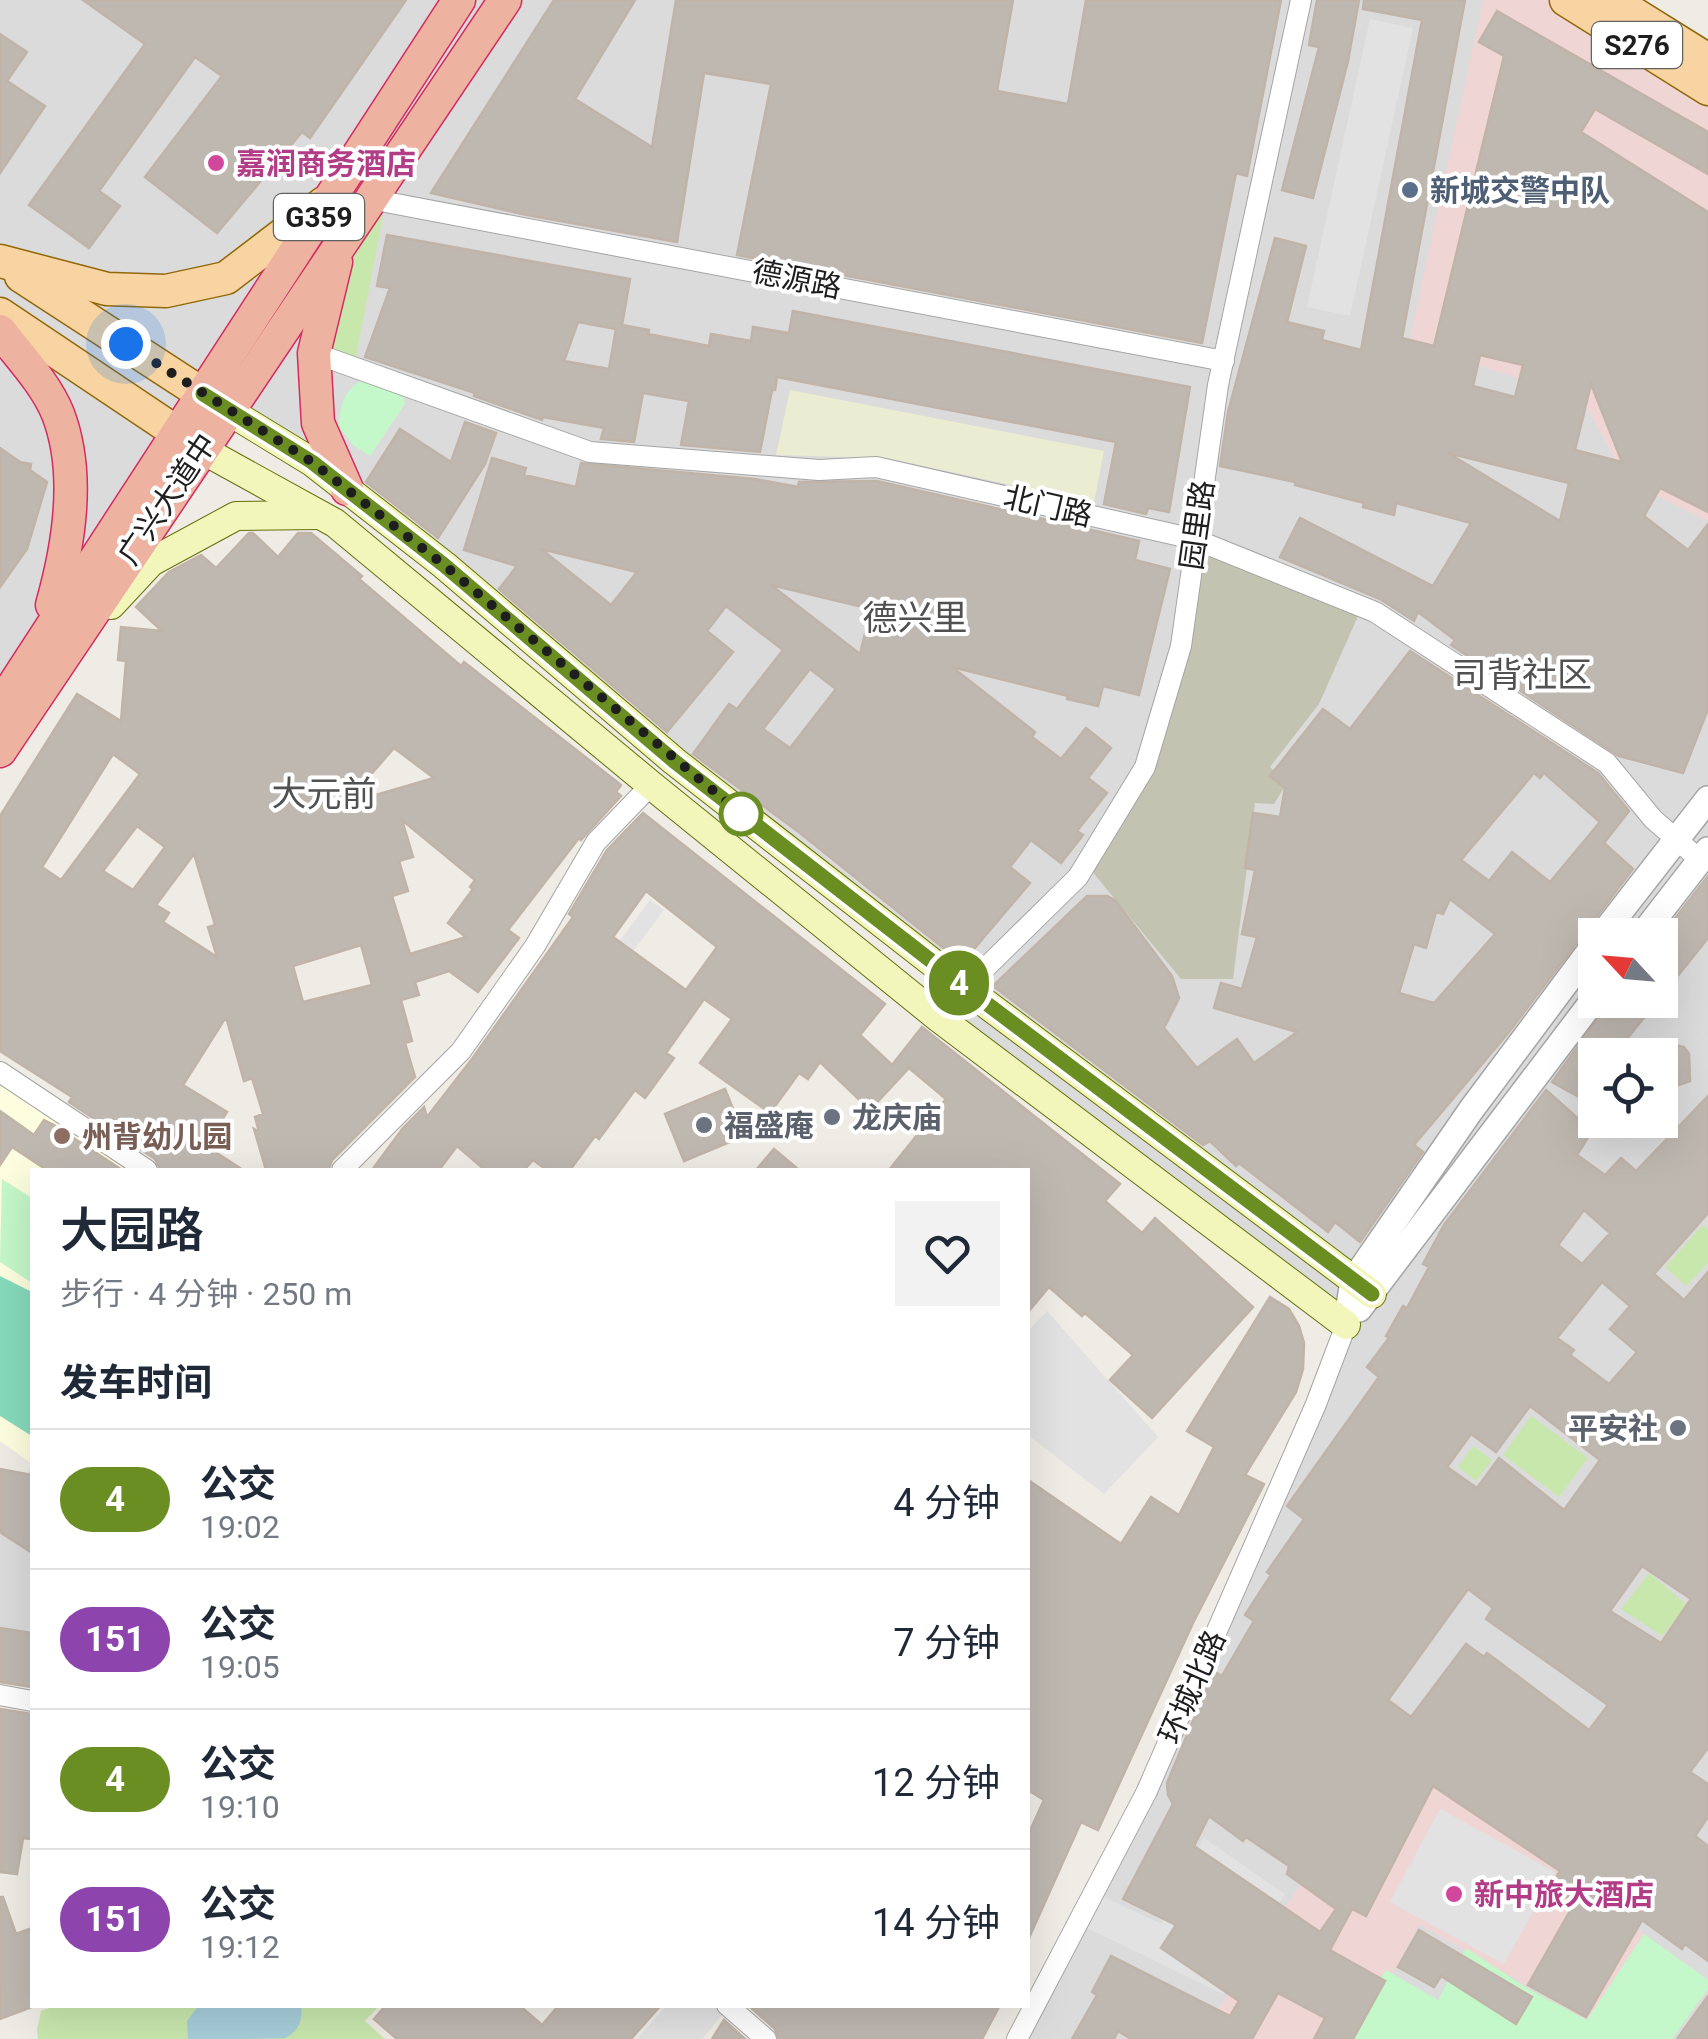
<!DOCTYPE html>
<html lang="zh">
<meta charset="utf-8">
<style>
:root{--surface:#fff;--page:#f2f2f3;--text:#1f2937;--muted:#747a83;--line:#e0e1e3}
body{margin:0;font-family:Roboto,"Noto Sans SC",sans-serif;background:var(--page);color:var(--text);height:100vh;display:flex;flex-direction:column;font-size:38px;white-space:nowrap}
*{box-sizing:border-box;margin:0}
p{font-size:32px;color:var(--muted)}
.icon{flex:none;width:55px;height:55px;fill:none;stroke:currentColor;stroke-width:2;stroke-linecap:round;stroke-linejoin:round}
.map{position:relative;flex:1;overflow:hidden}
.details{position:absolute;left:30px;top:1168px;width:1000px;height:840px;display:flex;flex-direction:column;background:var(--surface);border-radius:0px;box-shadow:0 10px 40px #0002}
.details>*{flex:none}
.badge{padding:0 20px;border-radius:32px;font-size:35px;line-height:65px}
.needle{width:65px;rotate:296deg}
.buttons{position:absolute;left:1578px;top:918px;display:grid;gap:20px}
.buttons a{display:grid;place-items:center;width:100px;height:100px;border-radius:0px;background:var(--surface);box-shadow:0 10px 40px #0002;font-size:50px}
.you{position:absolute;width:50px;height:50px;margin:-25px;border:8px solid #fff;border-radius:50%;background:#1a73e8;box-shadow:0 0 0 15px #1a73e833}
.map>.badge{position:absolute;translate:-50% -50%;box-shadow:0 0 0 5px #fff}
h2{padding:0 30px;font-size:38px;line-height:90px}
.round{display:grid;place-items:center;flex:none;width:105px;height:105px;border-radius:0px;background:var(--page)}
.summary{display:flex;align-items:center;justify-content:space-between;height:170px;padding:0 30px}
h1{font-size:48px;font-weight:600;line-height:75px}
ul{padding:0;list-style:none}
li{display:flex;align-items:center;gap:30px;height:140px;padding:0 30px;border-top:2px solid var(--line)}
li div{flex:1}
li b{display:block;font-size:38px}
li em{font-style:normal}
li .badge{min-width:110px;font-weight:700;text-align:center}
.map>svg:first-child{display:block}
.residential{fill:#dcdbdb;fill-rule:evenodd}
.commercial{fill:#efd6d5}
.education{fill:#fdfddf}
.construction{fill:#c3c3b1}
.farmland{fill:#eaedd1}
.grass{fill:#c8e7ad}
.park{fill:#c4f7c9}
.pitch{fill:#86dabc}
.parking{fill:#e2e2e2}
.water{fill:#a7ceda}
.building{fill:#bfb8b1;stroke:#c0b3a8;stroke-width:2.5;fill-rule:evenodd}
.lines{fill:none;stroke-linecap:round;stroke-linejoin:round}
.minor-casing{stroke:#a5a5a5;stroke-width:22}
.tertiary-casing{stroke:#a5a5a5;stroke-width:28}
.secondary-casing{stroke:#63710a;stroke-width:30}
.primary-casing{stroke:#926707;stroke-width:35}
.trunk-casing{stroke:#d22c62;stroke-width:35}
.minor{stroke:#fff;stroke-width:20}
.tertiary{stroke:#fff;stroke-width:25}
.secondary{stroke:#f2f6bb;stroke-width:28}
.primary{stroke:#f7d4a1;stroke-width:32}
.trunk{stroke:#edb2a0;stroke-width:32}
.line-casing{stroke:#fff;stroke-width:22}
.line{stroke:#6b8e23;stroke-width:15}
.walk{stroke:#1e1e1e;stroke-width:10;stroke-dasharray:0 18}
.hotel-dot{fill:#d1479c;stroke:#fff;stroke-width:4}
.service-dot{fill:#5c6f8a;stroke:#fff;stroke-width:4}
.stop-dot{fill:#fff;stroke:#6b8e23;stroke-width:5}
.worship-dot{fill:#6b7280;stroke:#fff;stroke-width:4}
.education-dot{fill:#8d6e63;stroke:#fff;stroke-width:4}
.labels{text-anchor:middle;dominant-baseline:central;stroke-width:8;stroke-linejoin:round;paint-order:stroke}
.shield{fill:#fff;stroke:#626262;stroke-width:2.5}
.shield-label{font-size:28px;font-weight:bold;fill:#1e1e1e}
.hotel-label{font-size:30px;font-weight:bold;fill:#b23c85;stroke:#fff;text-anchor:start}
.service-label{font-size:30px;font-weight:bold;fill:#4e5e75;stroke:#fff;text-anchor:start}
.street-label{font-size:30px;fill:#1e1e1e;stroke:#fff}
.worship-label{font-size:30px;font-weight:bold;fill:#5b616d;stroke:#fff;text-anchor:start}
.education-label{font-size:30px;font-weight:bold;fill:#785e54;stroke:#fff;text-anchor:start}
.quarter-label{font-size:35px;fill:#515151;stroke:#fff}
</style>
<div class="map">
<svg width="1708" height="2039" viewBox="0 0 1708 2039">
<rect width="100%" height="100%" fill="#efece5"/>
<!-- residential -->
<g class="residential">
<path d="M0,0H1612L1708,60V2039H1017L1112,1861L1346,1324L939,1018L965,989L227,410L0,706ZM1595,935H1660V1000H1595ZM1595,1055H1660V1120H1595Z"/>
<polygon points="29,1471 32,1472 32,1688 0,1679 0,1533"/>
</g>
<!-- commercial -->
<g class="commercial">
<polygon points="1483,0 1612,0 1708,60 1708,521 1627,481 1582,399 1409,343"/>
<polygon points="1384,1759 1477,1802 1608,1910 1644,1934 1587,2020 1419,1924 1358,2039 1231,2039 1208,2024"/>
</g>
<!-- education -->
<polygon class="education" points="8,1077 147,1170 32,1170 32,1464 0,1441 0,1088"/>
<!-- construction -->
<polygon class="construction" points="1194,539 1362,607 1319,704 1270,767 1287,783 1274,804 1255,803 1233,979 1181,979 1086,864 1145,767"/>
<!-- farmland -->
<polygon class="farmland" points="790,390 1104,451 1094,503 887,458 776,455"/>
<!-- grass -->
<g class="grass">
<polygon points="368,211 383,215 356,358 322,349 345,242"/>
<polygon points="1703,1225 1708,1230 1708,1263 1686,1286 1665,1267"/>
<polygon points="1531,1416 1588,1458 1559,1497 1503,1455"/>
<polygon points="1473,1446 1492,1460 1476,1481 1458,1467"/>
<polygon points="1649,1573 1687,1605 1662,1636 1621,1609"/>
<polygon points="58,2005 144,2005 146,2008 156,2005 380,2005 365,2021 385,2039 38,2039 37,2029 41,2011"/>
</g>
<!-- park -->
<g class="park">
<path d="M368,378L403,392L405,404L370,456L353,445L338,426C341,403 344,387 368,378Z"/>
<polygon points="2,1179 32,1198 32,1283 0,1262"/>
<polygon points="1644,1934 1708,1980 1708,1989 1672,2039 1340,2039 1386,1970 1438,2000 1466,1948 1528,1989 1587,2020"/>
</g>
<!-- pitch -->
<polygon class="pitch" points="0,1276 32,1292 32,1436 0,1416"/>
<!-- parking -->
<g class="parking">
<polygon points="1370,19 1413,28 1350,316 1307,307"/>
<polygon points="650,900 664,910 606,987 593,977"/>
<polygon points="1047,1311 1158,1437 1104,1494 1028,1435 1028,1331"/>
<polygon points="1440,1809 1555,1872 1504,1964 1390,1902"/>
<polygon points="1204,1838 1285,1894 1223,1994 1083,1926 1100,1895 1161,1924"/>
<polygon points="667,2005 721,2005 726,2010 702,2039 637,2039"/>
</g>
<!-- water -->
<path class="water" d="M199,2005H301C303,2020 299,2031 285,2038C272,2039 207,2039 188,2039L187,2021Z"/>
<!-- building -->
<g class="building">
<polygon points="83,0 406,0 310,138 302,132 217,233 145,177 222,76 195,57 99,191 120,206 89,248 29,205 145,44"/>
<polygon points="554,0 635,0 575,99 652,147 676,0 1013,0 997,91 1068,104 1086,0 1281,0 1247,176 1236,173 1202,343 737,255 771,84 704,73 677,242 527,215 431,193"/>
<polygon points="1317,0 1359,0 1348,61 1313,198 1282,190 1319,47 1309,45"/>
<path d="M1364,0H1465L1402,338L1434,346L1504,56L1479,42L1497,11L1708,132V174L1595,109L1581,132L1708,212V512L1660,488L1644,516L1688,550L1708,524V709L1683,773L1619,756L1451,645L1455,640L1418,612L1414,621L1380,599L1280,557L1300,518L1433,586L1471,523L1396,503L1394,515L1363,507L1364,503L1295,485V482L1220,466L1228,412L1275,238L1306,246L1287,322L1324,331L1322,340L1361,350L1422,20L1363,9ZM1480,355L1523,365L1515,397L1473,386ZM1591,384L1622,462L1575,450ZM1448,453L1569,483L1560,521Z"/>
<polygon points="0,34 27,52 7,81 45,106 0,173"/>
<path d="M387,235L630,279L622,325L649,330L648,334L709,346L711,334L751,341L753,327L789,333L793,311L1190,387L1169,512L1148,508L1146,514L1104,504L1116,442L777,377L775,390H772L760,452L681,445L689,401L643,393L634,442L601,439L604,428L543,417L542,420L474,396L475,393L365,357L390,288L377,286ZM578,322L616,329L609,369L564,361Z"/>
<polygon points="465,422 496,433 485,464 438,538 366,482 400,429 451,462"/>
<polygon points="0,448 20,462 31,464 30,470 47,482 27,549 0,587"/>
<path d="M492,458L526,468L524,475L576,487L581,463L755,479L798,487L799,482L877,481L1139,541L1135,560L1170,569L1139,695L1103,686L1098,706L1067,699L1068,696L952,667L1035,732L1032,737L1061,759L1086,728L1111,748L1088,778L1107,793L1077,831L1083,835L1061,863L1031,840L1010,867L1030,883L962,963L800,833L693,754L729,704L737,709L783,650L726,606L707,631L733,652L667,732L499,589L517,566L464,550ZM541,549L637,572L611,605ZM771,585L871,609L860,654ZM810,669L836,689L790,748L763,729Z"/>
<path d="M249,533H253L278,557L298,533H311L362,576L359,579L461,666L464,662L621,785L616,792L621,796L581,840L579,838L508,930L519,938L478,992L449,971L415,982L419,995L401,1000L412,1041L405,1043L415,1077L332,1160L328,1170H266L254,1129L259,1132L255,1117L263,1114L252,1078L244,1081L226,1017L183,1085L227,1112L206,1146L243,1170H161L155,1159L69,1102L72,1097L0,1051V816L77,694L121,721L126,661L118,660L121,627L162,631L136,607L169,572L201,555L216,568ZM394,748L434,778L345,804ZM113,754L140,774L61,880L42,867ZM402,820L475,880L470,887L473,889L448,923L466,937L410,954L392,896L408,891L399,861L413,857ZM137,826L165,847L133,890L103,871ZM194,854L215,925L208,927L217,957L163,922L169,913L156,905ZM361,945L372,985L303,1002L293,966Z"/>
<path d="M1410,651L1598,773L1629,811L1604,843L1633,869L1509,1032L1414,1145L1423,1152L1360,1242L1335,1222L1328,1232L1239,1163L1236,1166L1210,1141L1203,1145L993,986L1087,896H1107L1115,900L1172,976L1179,998L1164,1028L1197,1068L1237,1039L1254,1063L1297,1032L1214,1008L1221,983L1242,989L1257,937L1242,934L1255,870L1245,868L1253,813L1280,817L1285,788L1270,776L1323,709L1350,729ZM1534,773L1540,778L1544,773L1600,822L1550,882L1512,852L1489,881L1461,860ZM1450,899L1495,934L1434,1003L1399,993L1414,944L1426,948L1436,912L1443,914Z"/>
<path d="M643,813L885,1004L860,1035L892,1065L922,1027L1120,1184L1105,1201L1142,1233L1155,1218L1253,1307L1152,1418L1110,1380L1133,1355L1085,1313L1082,1316L1049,1287L1028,1312V1170H889L946,1099L909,1068L870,1110L820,1062L808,1079L799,1073L770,1113L700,1063L732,1019L704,999L666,1053L674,1058L645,1098L635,1090L599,1139L595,1136L570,1170H547L533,1160L524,1170H485L457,1146L439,1170H372L403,1128L424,1107L427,1117L472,1059L573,917L569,914L607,850ZM646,891L717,947L686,990L613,937Z"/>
<polygon points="1708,876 1708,938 1660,998 1660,938"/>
<polygon points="1611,1000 1658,1000 1614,1055 1595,1055 1595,1078 1579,1097 1552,1082"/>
<polygon points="1668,1043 1684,1047 1689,1054 1690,1081 1672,1087 1660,1085 1660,1045"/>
<polygon points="725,1089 744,1136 684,1161 665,1114"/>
<path d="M1546,1090L1592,1131L1577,1155L1605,1175L1621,1158L1636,1171L1708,1096V1213L1654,1274L1684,1300L1708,1272V1748L1690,1772L1708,1784V1817L1695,1836L1708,1846V1961L1685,1944L1682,1949L1642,1920L1586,2017L1528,1985L1575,1902L1550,1887L1560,1871L1433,1786L1366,1916L1352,1909L1330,1950L1385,1981L1353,2039H1314L1325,2018L1278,1993L1252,2039H1131L1118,2031L1114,2039H1072L1097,1995L1092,1992L1111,1956L1230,2016L1239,2001L1161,1948L1176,1925L1123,1899L1173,1804L1168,1795L1167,1783L1210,1680L1215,1672L1222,1676L1254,1621L1245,1615L1271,1575L1267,1572L1304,1519L1287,1506L1379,1377L1367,1367L1389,1338L1386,1336L1403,1306L1407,1308L1429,1267L1423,1264L1444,1225ZM1584,1210L1610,1233L1582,1264L1558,1245ZM1602,1282L1630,1306L1610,1329L1637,1352L1609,1384L1570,1355L1574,1350L1557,1338ZM1530,1406L1600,1460L1564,1510L1499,1458L1477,1488L1447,1467L1471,1434L1496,1452ZM1642,1566L1691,1599L1661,1643L1610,1611ZM1468,1589L1493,1608L1486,1619L1608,1705L1589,1730L1487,1653L1484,1657L1466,1644L1411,1717L1388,1700ZM1209,1816L1243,1841L1246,1837L1289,1866L1287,1874L1336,1909L1320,1932L1194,1846Z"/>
<polygon points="0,1111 34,1135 44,1120 54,1125 122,1170 47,1170 12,1147 0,1165"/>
<polygon points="774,1149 799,1170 756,1170"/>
<polygon points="1270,1297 1289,1309 1299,1326 1304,1343 1303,1369 1296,1392 1245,1475 1264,1484 1193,1623 1098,1830 1081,1822 1028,1940 1028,1835 1044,1800 1028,1790 1028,1480 1121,1544 1151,1497 1179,1515 1214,1447 1187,1431"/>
<polygon points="0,1469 32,1475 32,1553 0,1532"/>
<polygon points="0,1628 32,1633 32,1687 0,1682"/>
<polygon points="0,1709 32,1714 32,1839 23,1838 17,1874 0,1872"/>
<polygon points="0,1897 3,1897 16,1934 32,1928 32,2007 0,2019"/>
<polygon points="1419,1930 1532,1997 1516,2024 1441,1976 1434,1987 1398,1967"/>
<polygon points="1708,1996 1708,2039 1677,2039"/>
<polygon points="386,2005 519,2005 542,2025 559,2005 661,2005 631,2039 397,2039 374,2019"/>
<polygon points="748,2005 1000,2005 982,2039 779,2039 775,2029"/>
<polygon points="724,2020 745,2039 712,2039"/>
</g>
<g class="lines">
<!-- minor casing -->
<g class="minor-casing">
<g id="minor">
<polyline points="370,199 1224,361"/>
<polyline points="314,353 590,452 819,470 876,467 1194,539 1375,612 1607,763 1653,819 1699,859"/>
<polyline points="965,988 1078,877 1145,767 1181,646 1218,385 1301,0"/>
<polyline points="0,1072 147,1170"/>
<polyline points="342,1170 461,1051 535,946 596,842 651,785"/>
<polyline points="0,1695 32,1701"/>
<polyline points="727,2005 766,2039"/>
<polyline points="1017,2039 1146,1793 1316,1404 1346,1325"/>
</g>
</g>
<!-- tertiary casing -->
<g class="tertiary-casing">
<g id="tertiary">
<polyline points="1602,935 1708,799"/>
<polyline points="1642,935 1708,850"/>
<polyline points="1359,1309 1595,998"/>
<polyline points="1346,1325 1353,1281 1471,1110 1595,944"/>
</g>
</g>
<!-- secondary casing -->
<g class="secondary-casing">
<g id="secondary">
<polyline points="227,410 312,462 444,565 674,761 965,988 1372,1294"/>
<polyline points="201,449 335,523 651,785 939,1018 1346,1325"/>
<polyline points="111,605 151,562 236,516 318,515"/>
</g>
</g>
<!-- primary casing -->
<g class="primary-casing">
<g id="primary">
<polyline points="1566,0 1708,89"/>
<polyline points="1612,0 1708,60"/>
<polyline points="0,261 107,289 166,291 226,278 324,203"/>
<polyline points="21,276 227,410"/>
<polyline points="0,314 200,448"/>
</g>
</g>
<!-- trunk casing -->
<g class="trunk-casing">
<g id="trunk">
<polyline points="336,262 314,353 318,423 347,489"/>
<path d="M0,331C20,357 46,384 58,414C81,474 69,545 52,605"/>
<polyline points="0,706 459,0"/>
<polyline points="0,751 505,0"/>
</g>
</g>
<!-- minor -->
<use href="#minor" class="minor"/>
<!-- tertiary -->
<use href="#tertiary" class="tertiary"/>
<!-- secondary -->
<use href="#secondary" class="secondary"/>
<!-- primary -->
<use href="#primary" class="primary"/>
<!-- trunk -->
<use href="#trunk" class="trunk"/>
</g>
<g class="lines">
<!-- line casing -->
<g class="line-casing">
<polyline id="line" points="203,394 312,462 444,565 674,761 966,988 1372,1294"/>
</g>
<!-- line -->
<use href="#line" class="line"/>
<!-- walk -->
<polyline class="walk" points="126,344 312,462 444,565 741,814"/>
</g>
<!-- markers -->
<g class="hotel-dot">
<circle cx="216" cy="163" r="10"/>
<circle cx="1454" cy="1894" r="10"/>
</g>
<circle class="service-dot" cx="1410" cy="190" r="10"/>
<circle class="stop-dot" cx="741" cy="814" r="20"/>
<g class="worship-dot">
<circle cx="832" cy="1117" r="10"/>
<circle cx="704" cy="1125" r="10"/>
<circle cx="1678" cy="1428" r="10"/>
</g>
<circle class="education-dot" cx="62" cy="1136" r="10"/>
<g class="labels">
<!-- shield labels -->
<g class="shield">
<rect x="1592" y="22" width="90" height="46" rx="8"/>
<rect x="274" y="194" width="90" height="46" rx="8"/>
</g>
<g class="shield-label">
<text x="1637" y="45">S276</text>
<text x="319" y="217">G359</text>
</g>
<!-- hotel labels -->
<g class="hotel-label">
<text x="236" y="163">嘉润商务酒店</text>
<text x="1474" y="1894">新中旅大酒店</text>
</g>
<!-- service labels -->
<g class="service-label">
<text x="1430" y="190">新城交警中队</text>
</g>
<!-- street labels -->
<g class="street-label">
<text transform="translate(797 279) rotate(11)">德源路</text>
<text transform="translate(167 499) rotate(-56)">广兴大道中</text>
<text transform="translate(1048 506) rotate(13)">北门路</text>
<text transform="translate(1197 525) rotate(-82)">园里路</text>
<text transform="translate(1192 1687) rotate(-66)">环城北路</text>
</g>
<!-- worship labels -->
<g class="worship-label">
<text x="852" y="1117">龙庆庙</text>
<text x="724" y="1125">福盛庵</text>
<text x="1658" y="1428" text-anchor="end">平安社</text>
</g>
<!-- education labels -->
<g class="education-label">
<text x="82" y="1136">州背幼儿园</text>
</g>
<!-- quarter labels -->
<g class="quarter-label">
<text x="915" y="618">德兴里</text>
<text x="1522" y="675">司背社区</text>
<text x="324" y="794">大元前</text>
</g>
</g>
</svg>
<div class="buttons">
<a><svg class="needle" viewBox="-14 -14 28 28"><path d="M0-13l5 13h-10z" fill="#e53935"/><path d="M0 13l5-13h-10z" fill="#747a83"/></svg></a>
<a><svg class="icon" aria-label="locate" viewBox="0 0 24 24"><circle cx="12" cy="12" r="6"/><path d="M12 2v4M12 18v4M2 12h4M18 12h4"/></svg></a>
</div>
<div class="you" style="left:126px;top:344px"></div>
<b class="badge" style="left:959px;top:983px;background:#6b8e23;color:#fff">4</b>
<section class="details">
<div class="summary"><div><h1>大园路</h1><p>步行 · 4 分钟 · 250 m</p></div><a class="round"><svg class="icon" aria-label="heart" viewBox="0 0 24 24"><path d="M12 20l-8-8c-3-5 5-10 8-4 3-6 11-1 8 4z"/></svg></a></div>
<h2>发车时间</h2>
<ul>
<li><span class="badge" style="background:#6b8e23;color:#fff">4</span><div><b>公交</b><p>19:02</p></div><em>4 分钟</em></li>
<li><span class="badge" style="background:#8e44ad;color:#fff">151</span><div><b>公交</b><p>19:05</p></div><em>7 分钟</em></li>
<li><span class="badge" style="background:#6b8e23;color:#fff">4</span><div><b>公交</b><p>19:10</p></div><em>12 分钟</em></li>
<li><span class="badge" style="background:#8e44ad;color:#fff">151</span><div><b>公交</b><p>19:12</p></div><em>14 分钟</em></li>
</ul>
</section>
</div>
